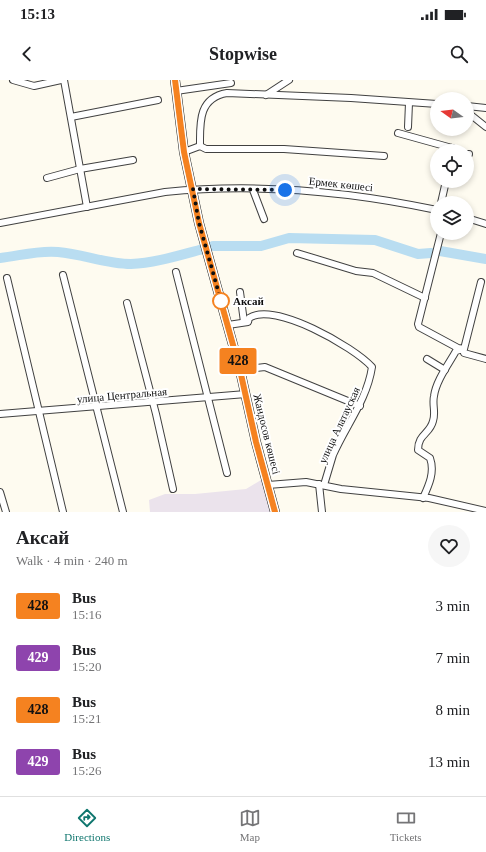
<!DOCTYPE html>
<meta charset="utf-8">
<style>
:root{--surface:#fff;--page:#f6f6f6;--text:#202124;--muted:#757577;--line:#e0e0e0;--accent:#0f766e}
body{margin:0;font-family:Georgia,serif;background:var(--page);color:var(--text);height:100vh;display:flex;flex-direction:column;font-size:15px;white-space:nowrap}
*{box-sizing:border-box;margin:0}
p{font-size:13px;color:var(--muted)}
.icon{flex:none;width:22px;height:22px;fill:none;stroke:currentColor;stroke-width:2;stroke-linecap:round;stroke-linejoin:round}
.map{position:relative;height:432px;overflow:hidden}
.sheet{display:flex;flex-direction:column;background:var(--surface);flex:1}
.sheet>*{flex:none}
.badge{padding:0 8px;border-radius:3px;font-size:14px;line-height:26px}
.needle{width:26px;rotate:284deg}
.controls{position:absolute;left:430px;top:12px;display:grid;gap:8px}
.controls a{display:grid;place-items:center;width:44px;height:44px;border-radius:50%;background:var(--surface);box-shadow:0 2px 6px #0003;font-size:20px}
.you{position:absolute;width:20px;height:20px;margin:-10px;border:3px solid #fff;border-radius:50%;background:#1a73e8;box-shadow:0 0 0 6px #1a73e833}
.map>.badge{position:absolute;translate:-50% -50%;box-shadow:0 0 0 2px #fff}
.round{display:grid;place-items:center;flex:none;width:42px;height:42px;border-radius:21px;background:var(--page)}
.overview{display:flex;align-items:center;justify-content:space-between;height:68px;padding:0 16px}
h1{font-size:19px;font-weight:800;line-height:30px}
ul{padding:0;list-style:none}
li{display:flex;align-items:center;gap:12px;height:52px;padding:0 16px}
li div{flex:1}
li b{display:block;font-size:15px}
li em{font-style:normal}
li .badge{min-width:44px;font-weight:700;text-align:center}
.status{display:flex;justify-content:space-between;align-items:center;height:28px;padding:0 20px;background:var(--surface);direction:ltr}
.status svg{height:11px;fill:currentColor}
header{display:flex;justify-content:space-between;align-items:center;height:52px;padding:0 16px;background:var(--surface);font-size:18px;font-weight:800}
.menu{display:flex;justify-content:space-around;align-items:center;height:56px;border-top:1px solid var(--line);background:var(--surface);font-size:11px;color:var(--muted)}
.menu a{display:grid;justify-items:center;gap:2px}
.menu .on{color:var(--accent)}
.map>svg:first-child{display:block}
.industrial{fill:#ebe3ec}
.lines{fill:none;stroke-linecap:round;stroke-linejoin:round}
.river{stroke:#b9ddf1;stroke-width:10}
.minor-casing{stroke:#414141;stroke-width:8}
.major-casing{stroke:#1f1f1f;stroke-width:10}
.minor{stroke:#fff;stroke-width:6}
.major{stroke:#eccb72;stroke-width:8}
.line-casing{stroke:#fff;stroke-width:9}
.line{stroke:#f58220;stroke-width:6}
.walk{stroke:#0e0e0e;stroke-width:4;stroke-dasharray:0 7.2}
.stop-dot{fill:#fff;stroke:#f58220;stroke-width:2}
.labels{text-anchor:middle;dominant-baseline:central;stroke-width:4;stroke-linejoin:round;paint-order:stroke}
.street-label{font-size:11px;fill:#0e0e0e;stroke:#fff}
.stop-label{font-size:11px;font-weight:bold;fill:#0e0e0e;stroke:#fff;text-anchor:start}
</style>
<div class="status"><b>15:13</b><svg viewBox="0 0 49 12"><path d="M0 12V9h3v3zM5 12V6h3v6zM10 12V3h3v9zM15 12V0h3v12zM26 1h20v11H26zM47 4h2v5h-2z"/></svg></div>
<header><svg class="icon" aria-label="back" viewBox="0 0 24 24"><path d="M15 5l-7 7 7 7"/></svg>Stopwise<svg class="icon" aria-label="search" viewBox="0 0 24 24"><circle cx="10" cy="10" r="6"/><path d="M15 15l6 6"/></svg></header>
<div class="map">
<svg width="486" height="432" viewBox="0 0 486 432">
<rect width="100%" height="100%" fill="#fefbf0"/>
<!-- industrial -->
<polygon class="industrial" points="266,397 275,432 150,432 149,420 165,414 195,414 246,409"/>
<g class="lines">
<!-- river -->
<g class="river">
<polyline points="213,166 261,166 289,158 375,160 418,174 431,173"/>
<polyline points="440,171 486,179"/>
<path d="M0,178C19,176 38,170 58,172C83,174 106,184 131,184C155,183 180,175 203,169"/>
</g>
<!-- minor casing -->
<g class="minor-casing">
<g id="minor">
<polyline points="13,0 34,6 61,0"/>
<polyline points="64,0 87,127"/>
<polyline points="176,11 231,3"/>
<polyline points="266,15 289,0"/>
<polyline points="467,26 486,28"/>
<polyline points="467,28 471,35 486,47"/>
<polyline points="71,37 158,20"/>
<polyline points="408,47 409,23"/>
<polyline points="398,53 452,68 452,71"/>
<path d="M200,66C200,43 198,18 227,13L351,18L437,24"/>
<polyline points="452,68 460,71"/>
<polyline points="184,72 200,66 206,69 284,69 384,76"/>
<polyline points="467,74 469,74"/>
<polyline points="47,98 80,89 133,80"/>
<polyline points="253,110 264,139"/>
<polyline points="441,123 446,101"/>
<polyline points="467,138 486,144"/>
<path d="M0,143L165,112C256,103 348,111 437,130"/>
<polyline points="441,153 418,244 419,247 458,268 464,269 481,202"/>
<polyline points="297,173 356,191 373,193 425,218"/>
<polyline points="176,192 227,393"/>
<polyline points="63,195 123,432"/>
<polyline points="7,198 63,432"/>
<polyline points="240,212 244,242"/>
<polyline points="127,223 156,334 173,409"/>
<path d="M228,245L248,242L249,238C274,221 354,267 372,287C367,320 346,345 333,375C330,385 327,395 324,405"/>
<polyline points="427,279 445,290"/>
<polyline points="240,290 265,287 360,326"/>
<polyline points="0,334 246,314"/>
<polyline points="319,404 322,432"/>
<polyline points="268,405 306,402 341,409 429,418 486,431"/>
<polyline points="0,412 6,432"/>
<path d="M423,418C429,405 435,392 430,378L418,370C418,354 430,354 433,341C436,332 432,325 434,316C436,301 448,285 456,271L463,269L464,273L486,279"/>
</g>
</g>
<!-- major casing -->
<g class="major-casing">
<polyline id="major" points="175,0 184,72 199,143 240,290 256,362 275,432"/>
</g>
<!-- minor -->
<use href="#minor" class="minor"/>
<!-- major -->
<use href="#major" class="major"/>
</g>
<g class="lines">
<!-- line casing -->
<g class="line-casing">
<polyline id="line" points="175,0 184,72 199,143 240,290 256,362 275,432"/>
</g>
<!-- line -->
<use href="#line" class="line"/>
<!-- walk -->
<polyline class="walk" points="221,221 199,143 193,109 285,110"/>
</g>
<!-- markers -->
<circle class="stop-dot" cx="221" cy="221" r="8"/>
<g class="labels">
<!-- street labels -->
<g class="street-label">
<text transform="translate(341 104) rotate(6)">Ермек көшесі</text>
<text transform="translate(122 315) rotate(-5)">улица Центральная</text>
<text transform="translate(339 345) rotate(-65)">улица Алатауская</text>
<text transform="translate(267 354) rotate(76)">Жандосов көшесі</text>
</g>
<!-- stop labels -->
<g class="stop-label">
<text x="233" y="221">Аксай</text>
</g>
</g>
</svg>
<div class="controls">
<a><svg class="needle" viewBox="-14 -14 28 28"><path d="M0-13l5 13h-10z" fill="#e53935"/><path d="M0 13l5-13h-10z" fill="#757577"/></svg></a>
<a><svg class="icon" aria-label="locate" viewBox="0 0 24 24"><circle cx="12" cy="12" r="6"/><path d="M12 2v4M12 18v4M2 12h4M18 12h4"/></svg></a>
<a><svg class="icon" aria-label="layers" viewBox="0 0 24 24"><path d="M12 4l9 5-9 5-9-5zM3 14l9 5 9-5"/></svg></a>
</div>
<div class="you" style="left:285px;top:110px"></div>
<b class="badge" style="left:238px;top:281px;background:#f58220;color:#111">428</b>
</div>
<section class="sheet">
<div class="overview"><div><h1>Аксай</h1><p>Walk · 4 min · 240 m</p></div><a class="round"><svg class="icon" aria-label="heart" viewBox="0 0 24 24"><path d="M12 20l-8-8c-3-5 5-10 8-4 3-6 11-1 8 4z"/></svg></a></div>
<ul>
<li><span class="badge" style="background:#f58220;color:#111">428</span><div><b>Bus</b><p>15:16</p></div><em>3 min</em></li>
<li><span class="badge" style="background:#8e44ad;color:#fff">429</span><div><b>Bus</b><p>15:20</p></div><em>7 min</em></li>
<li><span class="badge" style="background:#f58220;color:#111">428</span><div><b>Bus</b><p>15:21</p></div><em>8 min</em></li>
<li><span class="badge" style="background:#8e44ad;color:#fff">429</span><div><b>Bus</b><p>15:26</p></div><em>13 min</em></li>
</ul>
</section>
<nav class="menu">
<a class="on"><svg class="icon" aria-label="directions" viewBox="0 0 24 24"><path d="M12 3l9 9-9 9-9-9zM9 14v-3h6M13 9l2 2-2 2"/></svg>Directions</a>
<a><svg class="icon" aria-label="map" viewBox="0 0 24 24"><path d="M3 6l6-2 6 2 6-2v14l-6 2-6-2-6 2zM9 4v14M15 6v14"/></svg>Map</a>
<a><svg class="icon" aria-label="tickets" viewBox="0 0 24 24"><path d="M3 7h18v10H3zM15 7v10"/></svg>Tickets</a>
</nav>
